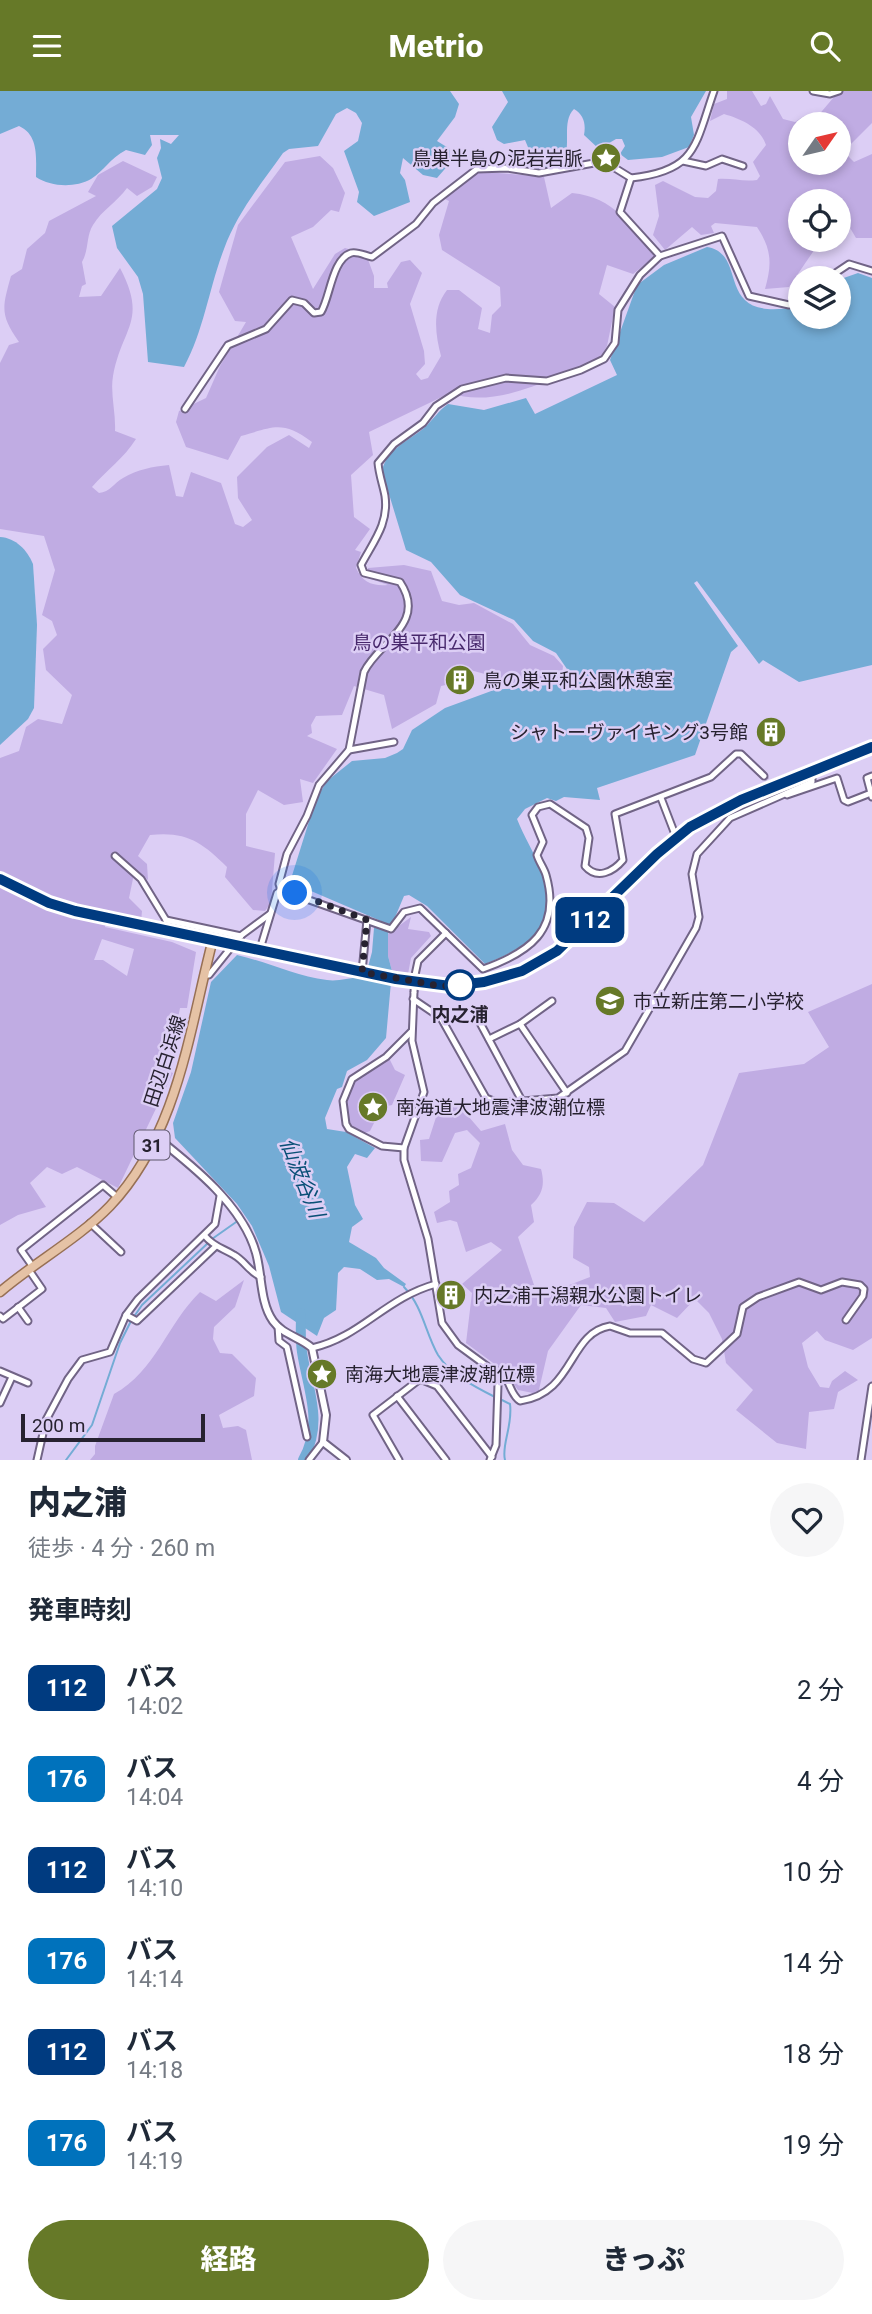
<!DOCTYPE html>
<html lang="ja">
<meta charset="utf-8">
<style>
:root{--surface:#fff;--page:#f6f6f7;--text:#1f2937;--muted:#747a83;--accent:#667928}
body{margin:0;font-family:Roboto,"Noto Sans JP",sans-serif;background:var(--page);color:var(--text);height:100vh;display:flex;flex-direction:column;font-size:26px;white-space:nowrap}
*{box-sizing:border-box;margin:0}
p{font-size:23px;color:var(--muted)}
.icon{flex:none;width:38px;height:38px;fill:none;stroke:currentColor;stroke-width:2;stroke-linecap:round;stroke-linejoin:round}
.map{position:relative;height:1369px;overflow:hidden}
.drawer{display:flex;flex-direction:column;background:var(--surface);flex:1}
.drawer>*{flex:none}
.badge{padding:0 14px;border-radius:10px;font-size:24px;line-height:46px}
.needle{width:46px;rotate:56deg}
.buttons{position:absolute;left:788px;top:21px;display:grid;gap:14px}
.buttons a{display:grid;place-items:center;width:63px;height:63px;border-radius:50%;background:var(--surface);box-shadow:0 4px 10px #0003;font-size:35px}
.scale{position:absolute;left:21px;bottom:18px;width:184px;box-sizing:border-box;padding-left:7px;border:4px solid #272230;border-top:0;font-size:19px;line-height:24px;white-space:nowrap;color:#272230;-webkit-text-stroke:5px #dccef5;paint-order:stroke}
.you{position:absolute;width:35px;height:35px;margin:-18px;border:5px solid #fff;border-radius:50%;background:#1a73e8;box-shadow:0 0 0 10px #1a73e833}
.map>.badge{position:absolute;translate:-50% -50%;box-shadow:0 0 0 4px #fff}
h2{padding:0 28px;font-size:26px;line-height:63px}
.round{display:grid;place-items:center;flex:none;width:74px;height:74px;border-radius:37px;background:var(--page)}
.summary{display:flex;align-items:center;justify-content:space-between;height:119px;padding:0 28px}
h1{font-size:33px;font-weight:800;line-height:52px}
.button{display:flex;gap:14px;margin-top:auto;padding:14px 28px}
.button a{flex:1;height:80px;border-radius:42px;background:var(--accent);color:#fff;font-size:28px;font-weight:800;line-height:80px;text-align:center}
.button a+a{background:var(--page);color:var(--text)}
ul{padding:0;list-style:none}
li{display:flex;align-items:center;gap:21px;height:91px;padding:0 28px}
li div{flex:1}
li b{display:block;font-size:26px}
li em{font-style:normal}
li .badge{min-width:77px;font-weight:700;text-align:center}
header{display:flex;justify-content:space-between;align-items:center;height:91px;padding:0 28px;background:var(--accent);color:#fff;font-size:32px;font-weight:800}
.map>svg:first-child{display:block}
.green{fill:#c0ace3;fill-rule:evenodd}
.water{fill:#74acd5}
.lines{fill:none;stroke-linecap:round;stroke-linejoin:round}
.stream{stroke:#74acd5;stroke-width:2}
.river{stroke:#74acd5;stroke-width:10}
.minor-tunnel{stroke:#b8acce;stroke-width:5;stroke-dasharray:5 2.5;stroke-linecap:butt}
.minor-casing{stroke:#716486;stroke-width:9}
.tertiary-casing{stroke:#716486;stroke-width:10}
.primary-casing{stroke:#977055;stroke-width:11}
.minor{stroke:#fff;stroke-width:5}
.tertiary{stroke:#fff;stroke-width:6}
.primary{stroke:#e5c2a5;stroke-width:8}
.minor-bridge-casing{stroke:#716486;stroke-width:9;stroke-linecap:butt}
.minor-bridge{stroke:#fff;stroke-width:5}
.line-casing{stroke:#fff;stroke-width:16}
.line{stroke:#003b80;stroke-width:10}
.walk{stroke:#272230;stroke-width:7;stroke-dasharray:0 12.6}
.stop-dot{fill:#fff;stroke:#003b80;stroke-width:3.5}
.labels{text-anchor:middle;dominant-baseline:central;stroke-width:5;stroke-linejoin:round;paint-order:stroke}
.shield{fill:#dccef5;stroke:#5d566b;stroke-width:2}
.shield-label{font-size:18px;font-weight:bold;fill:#272230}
.poi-label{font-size:19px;fill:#272230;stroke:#dccef5;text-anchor:start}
.park-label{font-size:19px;fill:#47286c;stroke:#dccef5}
.stop-label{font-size:19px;font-weight:bold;fill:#272230;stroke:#dccef5}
.street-label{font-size:19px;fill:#272230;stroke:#dccef5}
.water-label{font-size:21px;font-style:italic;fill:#0a5077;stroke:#dccef5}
</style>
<header><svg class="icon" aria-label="menu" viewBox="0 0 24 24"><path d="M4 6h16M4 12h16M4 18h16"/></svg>Metrio<svg class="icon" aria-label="search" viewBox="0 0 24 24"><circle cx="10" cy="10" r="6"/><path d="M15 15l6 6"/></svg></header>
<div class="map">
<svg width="872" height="1369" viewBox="0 0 872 1369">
<rect width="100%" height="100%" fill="#dccef5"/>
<!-- green -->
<g class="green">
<path d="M727,0H752L761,15L766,13L770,5L783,28L795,31L804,25L817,26L839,0H872V32L851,53L846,63L854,71L872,63V147H856L849,135L838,131V110H800V149H821L789,196L765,198C772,173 772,159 757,136L715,132L711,135L714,142L701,144L692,136L665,159L653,144L659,125L655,94L663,90L695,106L708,107L716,100L718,88C732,87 743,91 757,89L760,85L753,71L766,54C760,36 741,28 724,23L710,30L714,13L727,8ZM800,33H838V72H800Z"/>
<path d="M320,65L333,77L345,102L339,121L331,119L313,136L291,146L313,198L335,163L345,157L366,163L374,185V197H388L387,192L401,171L410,169L422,182L410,213L424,260L425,273L416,283L421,289L428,287L441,265C435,242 432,218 447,199H459L482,217L478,238L490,242L492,224L501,215L500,196L442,159L439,144L449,110L443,107L476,80L544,86L551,117L572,102C615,106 630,135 656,165L633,183L607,174L599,203L615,216L607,255L601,266C558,285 497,319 450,302L369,341L373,364L351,384L354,426L370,438L355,459L361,461L356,477C363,492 372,495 388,494L368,487V477L404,474L431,480L442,510L459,514L474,512L513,533L530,554L554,565L563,575L562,585L554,591L505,596L500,587L470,579L458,581L455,592L441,595L436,613L392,638L384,604L354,595L342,624L316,625L311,634L312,642L307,645L337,658L313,692L300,688L303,711L284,714L258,699L246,723V755L275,762L271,812L265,820L253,819L225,786L227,776C202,751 186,740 150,744L138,765L147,773L148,789L135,778L129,807L142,820L141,831L108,822L105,836L172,851L196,861L187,917H180L178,927L167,928L158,976L173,982L118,1097L77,1076L62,1083L47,1076L30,1092L46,1116L18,1124L0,1134V667L19,660L26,636L38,628L62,633L72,604L46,579L43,558L57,544L52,530L42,524L55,479L44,445L0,438V272L9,254L19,251C0,224 2,217 11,185L22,178L27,158L45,142L49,130L96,105L88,101L98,84L123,70L157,86L152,96L137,105L127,97C117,111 102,119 93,134C86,145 89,159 82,171L86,193L82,195L79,206L101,205L120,177C148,230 122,236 113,285C110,302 116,322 115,340L136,348C124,367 107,379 92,396L99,402C110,401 114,392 123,387C138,378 152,376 169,374L176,405L183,406L191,381L221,392L235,433L243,436L252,429L238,407L237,386L267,356L289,344L309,357L312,351C282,329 274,336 241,345L228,369L186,356L176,331L179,320L206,307L220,275L246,231L235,230L219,201L238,134L285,71ZM102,848L134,858L127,885L103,869H94Z"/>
<polygon points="411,826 408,838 429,841 431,845 411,867 408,883 392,880 388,865 388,843"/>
<path d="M872,893V1247L853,1259L825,1249L817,1240L802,1252L808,1276L820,1296L829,1297L832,1290L845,1280L858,1289L838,1301L834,1318L809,1321L806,1358L777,1352L736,1319L753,1299L726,1272L722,1248L709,1222L695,1208L677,1227L651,1214L646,1225L615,1231L606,1217L581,1214L548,1260L538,1303L518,1299L504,1280L466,1252L472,1202L462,1193L502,1159L491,1151L466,1161L457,1131L450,1129L437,1132L434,1121L450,1111L449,1100L459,1094L458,1083L471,1077L480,1052L467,1039L455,1042L442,1071L421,1070L420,1049L429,1048L438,1020L456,1011L481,1040L505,1033L512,1059L523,1074L541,1078C545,1093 543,1103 531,1114L534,1131L518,1146L538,1206L590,1186L589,1176L573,1167L574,1136L587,1111L614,1112L644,1131L703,1074L739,982L804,973L829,956L808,921Z"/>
<path d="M389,967L395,979L405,984L392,1014L382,1016L370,1040L362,1043L347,1030C343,991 358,984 389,967Z"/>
<path d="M244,1189L235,1216L214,1236L213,1248L220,1262L232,1263L256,1287L254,1305L219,1324L223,1337L238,1335L246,1339L252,1369H90L95,1363V1355L114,1303C156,1280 167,1233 200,1201L216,1210Z"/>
</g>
<!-- water -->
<g class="water">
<path d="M0,0H450L459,13L455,26L437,50L450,58V72L437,87L423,84L403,67L400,82L405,89L410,111L374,125L357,111L359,101L344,60L358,50L362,32L356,22L347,17L336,23L318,55L289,58L283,62C261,93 237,122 224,158C209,197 204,239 184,276L148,271L143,203L138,186L117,157L112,135L157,98L162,87L157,67L161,57L160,48L171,53L179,44H150L152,54L145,64L126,59C109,68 104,80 91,88C75,97 51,96 36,86C36,67 39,44 19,35L0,43Z"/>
<path d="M502,0H706L691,26L694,44L689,56L662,66L628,69L620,63L625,55L622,48H616L599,58L584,44C586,33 584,24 574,18C561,31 572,54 563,71L549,79H527L521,67L530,61L525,49L504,53L497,49L492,36L508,11Z"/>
<path d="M707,156C751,163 710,234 800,215V226H838V189L858,182L872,187V574L799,591L763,569L759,573L697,490L694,492L738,555L731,561L695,664L597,697L600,709L564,706L556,710L547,707L525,718L517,728C524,746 534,761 541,779C560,834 531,855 485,873L427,815L409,804L404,805L388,843V865L392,880L386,947L367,969L347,980L342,996L337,998L325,1027L327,1038L346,1041L375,1057L367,1067L355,1063L347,1076L355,1114L363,1128L352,1136L349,1151L376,1167L384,1177L406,1193L404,1196L389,1188L377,1189L360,1178L344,1176L338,1182L336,1219L324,1227L317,1245L281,1221L269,1175L252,1135L237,1113L175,1047L173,1032L191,981L211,891L237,864C268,871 295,885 327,889C340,891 352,885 365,887L372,861L374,837H379L381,830L290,791L316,708L327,690L352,670L385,667L397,662L403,658L412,639L445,617L494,599L560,593L567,578L556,562L533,550L514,529L460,504L431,471L406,459L382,380C386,359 408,350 424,337C433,329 438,320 448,313L484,319L526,307L535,323L617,284L610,269L637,194L664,174Z"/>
<path d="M0,446C16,447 27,459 33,473L37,534L34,617L28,628L0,654Z"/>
</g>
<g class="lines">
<!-- stream -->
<g class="stream">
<polyline points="212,1148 239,1129"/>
<path d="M404,1196C423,1216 425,1241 438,1264C450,1283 475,1296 495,1306"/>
<path d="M500,1308L510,1313C513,1335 501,1354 505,1369"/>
<polyline points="66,1369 92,1334 120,1252 131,1230 142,1214 208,1152"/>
</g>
<!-- river -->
<path class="river" d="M301,1222C301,1234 300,1248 302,1261C308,1300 324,1331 303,1369"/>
<!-- minor-tunnel -->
<polyline class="minor-tunnel" points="764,685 778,702"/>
<!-- minor casing -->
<g class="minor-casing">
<g id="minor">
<polyline points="813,0 830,3 839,0"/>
<polyline points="683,70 706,75 722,68 743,75"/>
<polyline points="660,165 722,145 749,205 789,214 800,208"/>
<polyline points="828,187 849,173 872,180"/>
<path d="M185,318L228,254L266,238L292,209L304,212L314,222L321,221C330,207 332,168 351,162C357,160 366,165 372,166L416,133L433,112L477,78L507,77L539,82L594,72L610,74L631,87C697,80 695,54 714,0"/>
<polyline points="349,659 394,651"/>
<polyline points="872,685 867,687 872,706"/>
<polyline points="787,704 837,687 844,709 848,711 871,702"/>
<polyline points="661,707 676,746"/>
<polyline points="115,765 141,788 166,829"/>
<path d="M281,799L391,838L404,821L420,817L483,878C528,862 562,840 546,784C544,777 539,771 537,764L543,751L532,724L538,716L550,713L586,737L589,747L585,775C597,789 613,781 623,769L615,723L711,686L736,663H741L764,685"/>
<polyline points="166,829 241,845"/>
<polyline points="239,846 270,823"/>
<path d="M260,858L277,802L281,799L279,793L287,763L307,725L319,694L349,659L364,581C378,551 428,533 400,491L364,482L361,474C373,451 389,433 385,405C383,394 379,384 378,372L394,353L423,332L436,315L462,298L506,287L547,290L581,279L604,268L615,252L618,219L640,184L660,165L620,121L631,87"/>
<polyline points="362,881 367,829"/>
<polyline points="205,884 209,884 229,859"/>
<polyline points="415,884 418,870 446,842"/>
<polyline points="414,901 412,950 424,1001 404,1057 404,1069 428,1148 442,1232 458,1254 488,1276 498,1293 496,1354 490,1369"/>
<polyline points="413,908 441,927 486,1007 498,1012 558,1007 625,960 696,837 699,826 692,783 697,763 730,727 812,691 812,680"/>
<polyline points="479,930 522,1010"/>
<polyline points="520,933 567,1002"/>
<polyline points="489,948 520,933 552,910"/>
<polyline points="404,1057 382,1055 349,1038 346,1033 343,1010 352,988 386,966 411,941"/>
<polyline points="90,1132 121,1161"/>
<path d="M205,1145C214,1156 223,1157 234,1164C245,1170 249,1181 261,1186"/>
<polyline points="33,1176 21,1159 103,1094 117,1106"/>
<polyline points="18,1216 28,1230"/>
<polyline points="126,1224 137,1230 215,1156"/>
<polyline points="0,1225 3,1228 42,1198 29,1179"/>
<polyline points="278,1235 279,1250 287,1256 307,1346"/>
<path d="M312,1257C361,1246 385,1207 436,1193"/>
<polyline points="0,1280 28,1292"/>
<path d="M493,1283L498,1280C511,1287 509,1303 520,1310C575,1302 568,1242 610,1235L630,1242H662L693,1268L706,1272L737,1243L743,1216L758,1206L799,1191L821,1199L842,1191L860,1194L864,1198L863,1205L846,1229"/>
<polyline points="397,1305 446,1369"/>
<polyline points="0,1312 12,1286"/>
<polyline points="37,1369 46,1329 68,1288 82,1269 110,1261 126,1224 138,1208 215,1133 220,1105"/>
<polyline points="309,1369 323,1351"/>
<polyline points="399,1369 373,1324 420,1288 437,1295 492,1366"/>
<polyline points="861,1369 872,1295"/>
</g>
</g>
<!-- tertiary casing -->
<g class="tertiary-casing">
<path id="tertiary" d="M156,1046C194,1076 243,1115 256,1162C262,1183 260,1212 273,1230C283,1244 300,1246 312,1257L326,1324L323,1351L346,1369"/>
</g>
<!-- primary casing -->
<g class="primary-casing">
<g id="primary">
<path d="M0,788L49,812L75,820L396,888C413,891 431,895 449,895C535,896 579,839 635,784C651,768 668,751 687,738C742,701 811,680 872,656"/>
<path d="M0,1201C35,1171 78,1148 110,1115C178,1043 189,940 213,848"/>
</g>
</g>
<!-- minor -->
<use href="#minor" class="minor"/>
<!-- tertiary -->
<use href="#tertiary" class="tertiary"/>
<!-- primary -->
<use href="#primary" class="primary"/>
<!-- minor-bridge casing -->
<g class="minor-bridge-casing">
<polyline id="minor-bridge" points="414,901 415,884"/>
</g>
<!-- minor-bridge -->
<use href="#minor-bridge" class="minor-bridge"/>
</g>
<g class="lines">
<!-- line casing -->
<g class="line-casing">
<polyline id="line" points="0,788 49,812 75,820 396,888 450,895 484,891 522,880 557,860 657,763 690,736 741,709 872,656"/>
</g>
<!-- line -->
<use href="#line" class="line"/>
<!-- walk -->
<polyline class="walk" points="295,802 367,829 362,881 440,895 463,894 460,894"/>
</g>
<!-- icons -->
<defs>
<g id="sight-disc" transform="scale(1.575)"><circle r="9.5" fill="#667928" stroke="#dccef5"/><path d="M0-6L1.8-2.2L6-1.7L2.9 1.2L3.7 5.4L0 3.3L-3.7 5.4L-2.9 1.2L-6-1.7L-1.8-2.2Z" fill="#fff"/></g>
<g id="building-disc" transform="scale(1.575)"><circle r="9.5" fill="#667928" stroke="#dccef5"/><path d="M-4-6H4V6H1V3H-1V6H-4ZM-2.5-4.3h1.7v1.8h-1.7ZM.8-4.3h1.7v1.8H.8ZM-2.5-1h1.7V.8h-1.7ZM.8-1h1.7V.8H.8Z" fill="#fff"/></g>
<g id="school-disc" transform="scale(1.575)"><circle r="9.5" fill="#667928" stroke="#dccef5"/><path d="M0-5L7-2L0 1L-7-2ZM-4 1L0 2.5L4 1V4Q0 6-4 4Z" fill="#fff"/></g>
</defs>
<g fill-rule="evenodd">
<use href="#sight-disc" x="606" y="67"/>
<use href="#building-disc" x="460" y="589"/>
<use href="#building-disc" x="771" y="641"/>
<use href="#school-disc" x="610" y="910"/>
<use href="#sight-disc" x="373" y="1016"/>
<use href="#building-disc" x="451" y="1204"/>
<use href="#sight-disc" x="322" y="1283"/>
</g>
<!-- markers -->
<circle class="stop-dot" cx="460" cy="894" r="14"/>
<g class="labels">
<!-- shield labels -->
<rect class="shield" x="134.5" y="1039.5" width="35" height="29" rx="5"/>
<g class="shield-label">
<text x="152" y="1054">31</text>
</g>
<!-- poi labels -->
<g class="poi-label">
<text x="583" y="67" text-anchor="end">鳥巣半島の泥岩岩脈</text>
<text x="483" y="589">鳥の巣平和公園休憩室</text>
<text x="748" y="641" text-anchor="end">シャトーヴァイキング3号館</text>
<text x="633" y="910">市立新庄第二小学校</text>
<text x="396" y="1016">南海道大地震津波潮位標</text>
<text x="474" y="1204">内之浦干潟親水公園トイレ</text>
<text x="345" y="1283">南海大地震津波潮位標</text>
</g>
<!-- park labels -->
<g class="park-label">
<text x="419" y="551">鳥の巣平和公園</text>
</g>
<!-- stop labels -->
<g class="stop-label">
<text x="460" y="923">内之浦</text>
</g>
<!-- street labels -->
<g class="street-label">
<text transform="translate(165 970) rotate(-72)">田辺白浜線</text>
</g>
<!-- water labels -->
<g class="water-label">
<text transform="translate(302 1087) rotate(68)">仙波谷川</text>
</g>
</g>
</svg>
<div class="buttons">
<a><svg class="needle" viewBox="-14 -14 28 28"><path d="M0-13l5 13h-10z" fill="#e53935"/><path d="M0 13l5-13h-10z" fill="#747a83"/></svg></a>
<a><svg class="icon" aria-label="locate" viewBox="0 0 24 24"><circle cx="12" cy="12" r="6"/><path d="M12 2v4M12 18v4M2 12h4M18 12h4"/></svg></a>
<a><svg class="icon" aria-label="layers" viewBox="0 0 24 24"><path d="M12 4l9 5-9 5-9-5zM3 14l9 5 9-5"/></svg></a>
</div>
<div class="scale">200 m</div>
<div class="you" style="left:295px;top:802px"></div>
<b class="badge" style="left:590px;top:829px;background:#003b80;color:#fff">112</b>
</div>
<section class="drawer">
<div class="summary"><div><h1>内之浦</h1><p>徒歩 · 4 分 · 260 m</p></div><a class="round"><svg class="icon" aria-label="heart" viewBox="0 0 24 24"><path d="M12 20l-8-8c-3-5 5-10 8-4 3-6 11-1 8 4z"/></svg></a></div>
<h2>発車時刻</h2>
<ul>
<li><span class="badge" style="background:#003b80;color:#fff">112</span><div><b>バス</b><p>14:02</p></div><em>2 分</em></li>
<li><span class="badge" style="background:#0072bc;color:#fff">176</span><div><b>バス</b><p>14:04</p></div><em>4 分</em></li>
<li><span class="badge" style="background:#003b80;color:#fff">112</span><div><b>バス</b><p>14:10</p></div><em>10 分</em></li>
<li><span class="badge" style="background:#0072bc;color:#fff">176</span><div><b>バス</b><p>14:14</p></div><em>14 分</em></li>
<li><span class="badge" style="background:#003b80;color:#fff">112</span><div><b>バス</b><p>14:18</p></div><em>18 分</em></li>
<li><span class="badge" style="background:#0072bc;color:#fff">176</span><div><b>バス</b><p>14:19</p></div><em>19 分</em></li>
</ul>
<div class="button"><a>経路</a><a>きっぷ</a></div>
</section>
